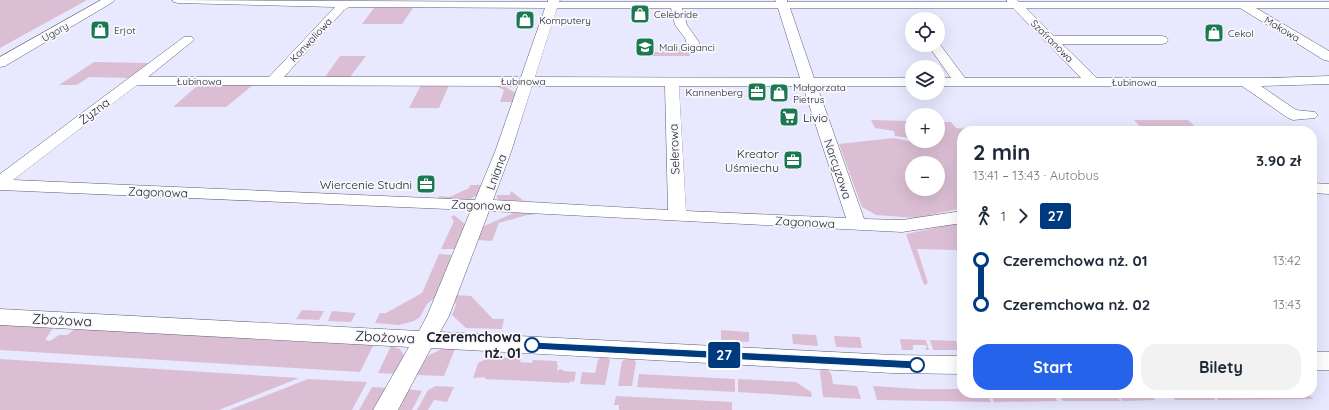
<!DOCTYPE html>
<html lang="pl">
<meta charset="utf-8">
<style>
:root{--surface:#fff;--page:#f2f2f3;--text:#1f2937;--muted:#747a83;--accent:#2563eb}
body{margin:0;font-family:Quicksand,sans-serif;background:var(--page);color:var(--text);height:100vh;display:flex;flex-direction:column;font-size:15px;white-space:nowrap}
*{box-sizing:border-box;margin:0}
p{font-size:13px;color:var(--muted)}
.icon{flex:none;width:22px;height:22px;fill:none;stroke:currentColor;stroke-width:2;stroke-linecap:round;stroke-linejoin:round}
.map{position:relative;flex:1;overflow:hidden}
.drawer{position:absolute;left:957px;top:126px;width:360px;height:272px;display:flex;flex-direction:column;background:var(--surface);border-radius:16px;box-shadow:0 4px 16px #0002}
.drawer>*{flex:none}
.badge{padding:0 8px;border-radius:3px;font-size:14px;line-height:26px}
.controls{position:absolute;left:905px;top:12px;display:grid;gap:8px}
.controls a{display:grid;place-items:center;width:40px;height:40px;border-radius:50%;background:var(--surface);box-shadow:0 4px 16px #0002;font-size:20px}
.map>.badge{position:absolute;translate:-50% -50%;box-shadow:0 0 0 2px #fff}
.legs{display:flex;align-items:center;gap:6px;height:44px;padding:0 16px;font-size:13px}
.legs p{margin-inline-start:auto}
.overview{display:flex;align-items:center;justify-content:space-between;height:68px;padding:0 16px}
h1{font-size:22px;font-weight:700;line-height:30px}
.action{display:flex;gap:8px;margin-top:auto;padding:8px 16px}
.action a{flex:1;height:46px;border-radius:16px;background:var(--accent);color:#fff;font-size:16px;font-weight:700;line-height:46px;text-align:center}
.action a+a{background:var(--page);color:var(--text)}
ul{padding:0 16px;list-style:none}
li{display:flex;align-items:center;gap:14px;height:44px;font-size:15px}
li i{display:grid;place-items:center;width:6px;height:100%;margin:0 5px;background:currentColor}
li i::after{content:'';width:10px;height:10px;margin:-5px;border:3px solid;border-radius:50%;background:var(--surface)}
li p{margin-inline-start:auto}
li:first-child i{background:linear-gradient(#0000 50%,currentColor 0)}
li:last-child i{background:linear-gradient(currentColor 50%,#0000 0)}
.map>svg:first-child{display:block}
.green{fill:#dbbed4;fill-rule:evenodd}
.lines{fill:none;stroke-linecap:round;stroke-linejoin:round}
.minor-casing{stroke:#5e5e75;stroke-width:1}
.minor{fill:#fff;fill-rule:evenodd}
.line-1{fill:#003b80;stroke:#fff}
.stop-1-dot{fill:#fff;stroke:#003b80;stroke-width:2}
.labels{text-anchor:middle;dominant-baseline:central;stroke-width:3.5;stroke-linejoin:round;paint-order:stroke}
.far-poi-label{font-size:10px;fill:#1d1d26;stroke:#f8f8fd;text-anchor:start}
.far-street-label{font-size:10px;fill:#1d1d26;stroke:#f8f8fd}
.street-label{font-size:12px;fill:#1d1d26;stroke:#f8f8fd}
.poi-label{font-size:12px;fill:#1d1d26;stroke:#f8f8fd;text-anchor:end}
.near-street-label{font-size:14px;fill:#1d1d26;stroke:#f8f8fd}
.near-stop-label{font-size:14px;font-weight:bold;fill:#1d1d26;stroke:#f8f8fd;text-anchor:end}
</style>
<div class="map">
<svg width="1329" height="410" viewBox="0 0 1329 410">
<rect width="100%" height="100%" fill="#e8e9ff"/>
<!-- green -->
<g class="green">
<polygon points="0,0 87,0 0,48"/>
<polygon points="374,8 413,8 402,24 362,24"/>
<polygon points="669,45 689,46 690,56 648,56 648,52 669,52"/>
<polygon points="340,56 366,56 350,77 325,77"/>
<polygon points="94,62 150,63 129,78 89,77 77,85 59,85"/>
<polygon points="198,85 253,85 226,107 173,107"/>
<polygon points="421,85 449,85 439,108 409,108"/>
<polygon points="495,85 502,85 516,93 512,102 500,102 504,90"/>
<polygon points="871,120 912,121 912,134 909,134 910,138 895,136 894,131 875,128"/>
<polygon points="1134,120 1188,120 1200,131 1144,131"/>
<path d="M938,122H951L956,128L969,129L970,131H962V143L955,144L962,146V208L917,218L876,215L862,207L839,144L893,138L914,142L938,141ZM912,163H938V189H912Z"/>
<polygon points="470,185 484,185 480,194 470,199 438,199 439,196 450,197 469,188"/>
<polygon points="511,191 524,201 586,205 585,207 500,201 497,198 497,195 510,195"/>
<polygon points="518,211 533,212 532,215 527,215 499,223 492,241 478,240 482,227"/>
<polygon points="454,215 465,224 465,228 456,249 441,249 454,221 451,217"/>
<polygon points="962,222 962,243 957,245 962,249 962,257 956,250 917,249 928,283 924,285 906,234"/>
<polygon points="439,254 453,255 452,258 449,259 451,260 436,297 427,304 420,317 414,321 399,325 375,323 380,313 386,313 422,293"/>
<polygon points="456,295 471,296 493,319 504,319 502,329 466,328 452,315 456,305 454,300"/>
<polygon points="302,310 323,311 324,311 319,320 296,319"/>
<polygon points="332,311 356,313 351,322 328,321"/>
<polygon points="0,324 53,328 45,340 50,341 59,335 67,335 75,329 374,344 360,372 0,350"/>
<polygon points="721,330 749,332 749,342 721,341"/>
<polygon points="792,334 816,335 818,346 793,344"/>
<polygon points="834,336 860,337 862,348 836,347"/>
<polygon points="900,339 926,340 929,350 926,350 925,348 927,348 926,345 913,345 913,350 902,350"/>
<polygon points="930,340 956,341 959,350 933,350"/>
<polygon points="391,346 400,349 405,357 398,374 378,373"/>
<polygon points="441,349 455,349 444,376 416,375 428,356"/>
<polygon points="490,357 521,359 520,362 532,363 533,360 557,361 557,365 558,365 557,371 560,369 565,371 576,372 574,382 570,381 570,383 485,379 485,377 473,378 478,363"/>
<polygon points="601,357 607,357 610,360 605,385 580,384 582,372 595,373 598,360"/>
<polygon points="0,359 299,378 219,410 0,410"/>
<polygon points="626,359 633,359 636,362 632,386 618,386 622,361"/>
<path d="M823,369C832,369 832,376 833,384L857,386L861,399L823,397L820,371Z"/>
<polygon points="639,374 735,379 735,392 637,387"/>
<polygon points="308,379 367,382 352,410 229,410"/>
<polygon points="738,379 796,382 811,392 812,397 738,392"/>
<polygon points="436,386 454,387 447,402 434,400 428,410 417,410 428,390"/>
<polygon points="873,386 918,389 962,389 962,393 987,393 991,402 877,400"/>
<polygon points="372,387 389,388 376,410 359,410"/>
<polygon points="407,389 422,391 412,410 394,410"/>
<polygon points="990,393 1052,393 1057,401 994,402"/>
<polygon points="1058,393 1113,393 1121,401 1063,401"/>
<polygon points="1115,393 1148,393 1151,395 1155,400 1123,401"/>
<polygon points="1169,393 1213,393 1215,400 1175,400"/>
<polygon points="1215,393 1307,393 1313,399 1218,400"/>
<polygon points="616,396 732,402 732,410 619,410 619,405 614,405"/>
</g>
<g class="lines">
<!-- minor casing -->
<g class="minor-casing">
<g id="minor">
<polygon points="101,0 115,0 113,2 5,66 0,67 0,57"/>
<path d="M172,0L548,2V0H560L559,2H776L775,0H787V2H1007V0H1017L1019,2H1329V8H1256L1329,51V61L1324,60L1240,8H1026L1054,36H1162L1166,37L1168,40L1166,43L1162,44H1062L1097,78H1267L1329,76V84L1261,86L1296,110L1315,112L1318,115L1315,118L1293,120L1288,118L1242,86H938V78H951L928,45H938V42L965,78H1081L1013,8H790L814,78H912V86H817L864,219L902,220L962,211V223L902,232L489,211L449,316L440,332L892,355L962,356V374L892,373L431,348L398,410H373L409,347L0,325V309L419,331L427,316L471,210L0,190V174L184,37H192L194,40L148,77H269L335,7L178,3L174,2ZM349,7L545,8L521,77H284L344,10ZM557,8H671L675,25L685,38L688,48H698L699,42L687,25L682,8H778L800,78L535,77ZM137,85L518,86L495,152L475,200L13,180ZM532,86H665L668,210L493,200L511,152ZM679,86H803L846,218L686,211Z"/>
<polygon points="1312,183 1329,184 1329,194 1312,193"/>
<rect x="1312" y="352" width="17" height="18"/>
</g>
</g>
<!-- minor -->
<use href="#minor" class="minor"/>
</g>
<!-- line-1 -->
<polygon class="line-1" points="532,342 917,361 920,362 922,365 920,368 917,369 532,349 528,348 527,345 528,343"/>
<!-- icons -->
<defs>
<g id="shop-square" transform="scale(1)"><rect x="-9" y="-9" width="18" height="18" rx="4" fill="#1a794f" stroke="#f8f8fd"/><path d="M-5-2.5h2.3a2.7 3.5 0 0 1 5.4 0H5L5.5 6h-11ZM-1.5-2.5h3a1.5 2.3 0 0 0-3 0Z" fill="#fff"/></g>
<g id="school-square" transform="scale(1)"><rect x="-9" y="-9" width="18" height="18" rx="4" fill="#1a794f" stroke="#f8f8fd"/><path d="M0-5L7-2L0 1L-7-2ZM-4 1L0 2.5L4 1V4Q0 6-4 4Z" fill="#fff"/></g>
<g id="office-square" transform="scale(1)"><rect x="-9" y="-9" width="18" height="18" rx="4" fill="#1a794f" stroke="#f8f8fd"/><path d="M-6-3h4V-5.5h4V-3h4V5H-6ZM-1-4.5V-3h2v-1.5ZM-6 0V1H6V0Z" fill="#fff"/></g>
<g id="supermarket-square" transform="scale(1)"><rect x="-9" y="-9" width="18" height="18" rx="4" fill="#1a794f" stroke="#f8f8fd"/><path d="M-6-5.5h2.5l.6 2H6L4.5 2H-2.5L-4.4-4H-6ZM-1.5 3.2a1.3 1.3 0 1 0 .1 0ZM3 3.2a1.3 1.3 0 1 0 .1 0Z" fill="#fff"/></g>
</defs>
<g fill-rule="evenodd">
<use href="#shop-square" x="640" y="14"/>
<use href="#shop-square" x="525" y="20"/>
<use href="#shop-square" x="100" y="30"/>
<use href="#shop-square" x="1214" y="33"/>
<use href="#school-square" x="645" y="47"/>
<use href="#office-square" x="757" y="92"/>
<use href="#shop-square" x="779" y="93"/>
<use href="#supermarket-square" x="789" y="117"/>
<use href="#office-square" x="793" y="160"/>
<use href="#office-square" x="426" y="184"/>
</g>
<!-- markers -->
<g class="stop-1-dot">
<circle cx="532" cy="345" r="7"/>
<circle cx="917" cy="365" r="7"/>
</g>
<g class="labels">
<!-- far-poi labels -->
<g class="far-poi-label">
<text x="654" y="14">Celebride</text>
<text x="539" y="20">Komputery</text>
<text x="114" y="30">Erjot</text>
<text x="1228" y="33">Cekol</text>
<text x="659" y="47">Mali Giganci</text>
<text x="793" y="87">Małgorzata<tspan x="793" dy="12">Pietrus</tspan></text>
<text x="743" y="92" text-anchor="end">Kannenberg</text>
</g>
<!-- far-street labels -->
<g class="far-street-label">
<text transform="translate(1282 29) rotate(31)">Makowa</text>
<text transform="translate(55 32) rotate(-30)">Ugory</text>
<text transform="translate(311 40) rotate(-47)">Konwaliowa</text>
<text transform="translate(1052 41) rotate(45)">Szafranowa</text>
<text x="199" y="81">Łubinowa</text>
<text x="523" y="81">Łubinowa</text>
<text x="1134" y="82">Łubinowa</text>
</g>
<!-- street labels -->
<g class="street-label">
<text transform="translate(94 111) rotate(-37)">Żyzna</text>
<text transform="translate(674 149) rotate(-92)">Selerowa</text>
<text transform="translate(838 169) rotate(71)">Narcyzowa</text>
<text transform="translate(496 172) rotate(-70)">Lniana</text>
<text transform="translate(158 192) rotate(2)">Zagonowa</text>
<text transform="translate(481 205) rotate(2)">Zagonowa</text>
<text transform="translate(805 222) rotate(3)">Zagonowa</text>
</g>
<!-- poi labels -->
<g class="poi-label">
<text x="803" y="117" text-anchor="start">Livio</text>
<text x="779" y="153">Kreator<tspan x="779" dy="14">Uśmiechu</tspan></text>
<text x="412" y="184">Wiercenie Studni</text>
</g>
<!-- near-street labels -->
<g class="near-street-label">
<text transform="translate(62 320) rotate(3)">Zbożowa</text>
<text transform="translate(385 337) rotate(3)">Zbożowa</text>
</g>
<!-- near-stop labels -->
<g class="near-stop-label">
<text x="521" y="337">Czeremchowa<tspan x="521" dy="16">nż. 01</tspan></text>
</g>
</g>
</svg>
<div class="controls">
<a><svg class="icon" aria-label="locate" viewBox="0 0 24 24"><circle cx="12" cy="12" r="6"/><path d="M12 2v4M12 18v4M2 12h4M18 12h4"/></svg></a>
<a><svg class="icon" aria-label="layers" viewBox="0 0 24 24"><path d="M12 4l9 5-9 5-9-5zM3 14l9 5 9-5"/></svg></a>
<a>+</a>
<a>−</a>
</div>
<b class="badge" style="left:724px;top:355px;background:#003b80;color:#fff">27</b>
<section class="drawer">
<div class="overview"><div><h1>2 min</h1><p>13:41 – 13:43 · Autobus</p></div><b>3.90 zł</b></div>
<div class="legs"><svg class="icon" aria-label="walk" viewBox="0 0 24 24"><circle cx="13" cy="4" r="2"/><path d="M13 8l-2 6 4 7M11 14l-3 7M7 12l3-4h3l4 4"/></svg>1<svg class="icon" aria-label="forward" viewBox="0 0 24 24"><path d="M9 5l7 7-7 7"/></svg><b class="badge" style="background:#003b80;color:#fff">27</b></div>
<ul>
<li><i style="color:#003b80"></i><b>Czeremchowa nż. 01</b><p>13:42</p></li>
<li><i style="color:#003b80"></i><b>Czeremchowa nż. 02</b><p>13:43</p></li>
</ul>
<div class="action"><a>Start</a><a>Bilety</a></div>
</section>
</div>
